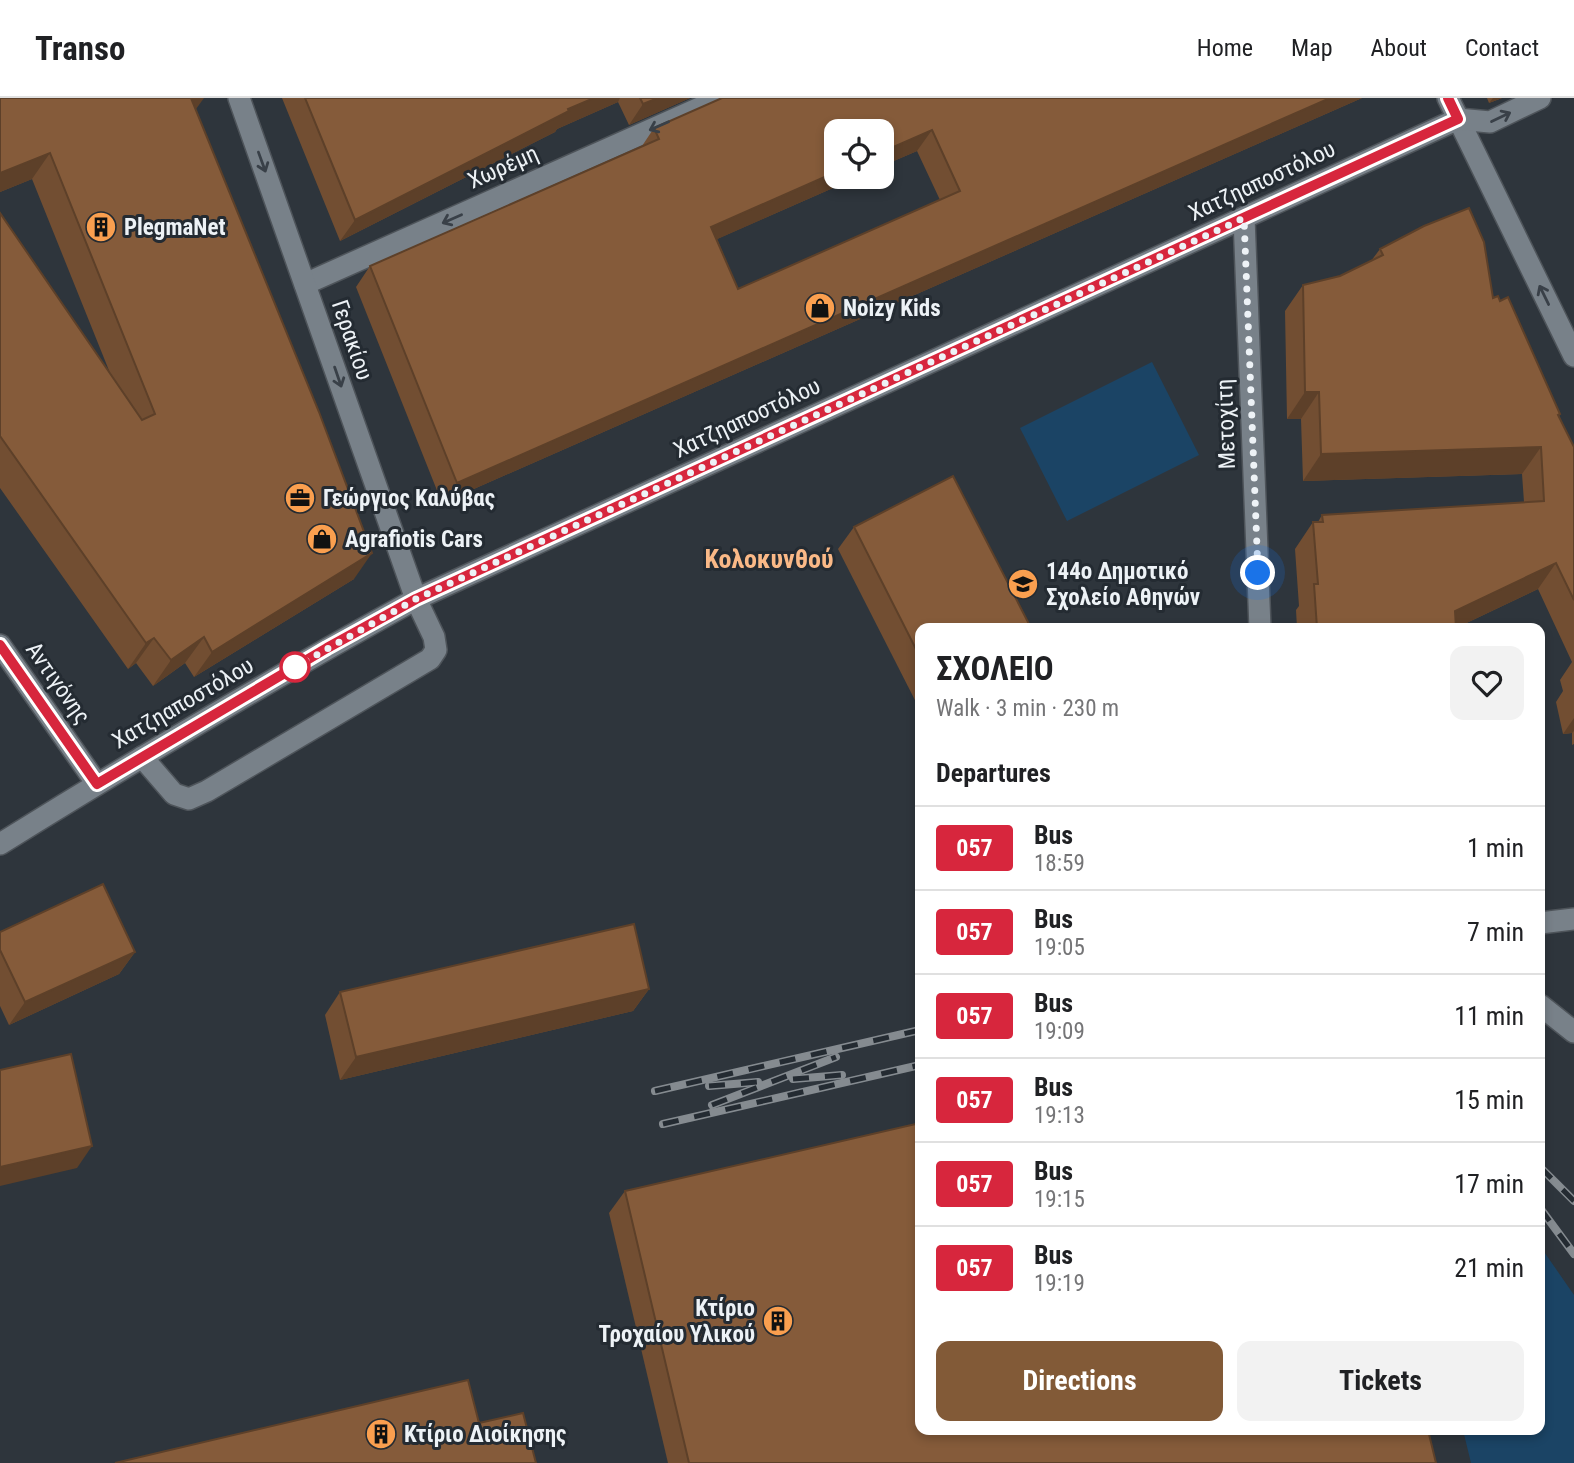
<!DOCTYPE html>
<meta charset="utf-8">
<style>
:root{--surface:#fff;--page:#f2f2f2;--text:#202124;--muted:#757577;--line:#e0e0e0;--accent:#825a37}
body{margin:0;font-family:"Roboto Condensed",sans-serif;background:var(--page);color:var(--text);height:100vh;display:flex;flex-direction:column;font-size:26px;white-space:nowrap}
*{box-sizing:border-box;margin:0}
p{font-size:23px;color:var(--muted)}
.icon{flex:none;width:38px;height:38px;fill:none;stroke:currentColor;stroke-width:2;stroke-linecap:round;stroke-linejoin:round}
.map{position:relative;flex:1;overflow:hidden}
.details{position:absolute;left:915px;top:525px;width:630px;height:812px;display:flex;flex-direction:column;background:var(--surface);border-radius:14px;box-shadow:0 4px 10px #0003}
.details>*{flex:none}
.badge{padding:0 14px;border-radius:5px;font-size:24px;line-height:46px}
.tools{position:absolute;left:824px;top:21px;display:grid;gap:14px}
.tools a{display:grid;place-items:center;width:70px;height:70px;border-radius:14px;background:var(--surface);box-shadow:0 4px 10px #0003;font-size:35px}
.you{position:absolute;width:35px;height:35px;margin:-18px;border:5px solid #fff;border-radius:50%;background:#1a73e8;box-shadow:0 0 0 10px #1a73e833}
.map>.badge{position:absolute;translate:-50% -50%;box-shadow:0 0 0 4px #fff}
h2{padding:0 21px;font-size:26px;line-height:63px}
.round{display:grid;place-items:center;flex:none;width:74px;height:74px;border-radius:14px;background:var(--page)}
.headline{display:flex;align-items:center;justify-content:space-between;height:119px;padding:0 21px}
h1{font-size:33px;font-weight:700;line-height:52px}
.button{display:flex;gap:14px;margin-top:auto;padding:14px 21px}
.button a{flex:1;height:80px;border-radius:14px;background:var(--accent);color:#fff;font-size:28px;font-weight:700;line-height:80px;text-align:center}
.button a+a{background:var(--page);color:var(--text)}
ul{padding:0;list-style:none}
li{display:flex;align-items:center;gap:21px;height:84px;padding:0 21px;border-top:2px solid var(--line)}
li div{flex:1}
li b{display:block;font-size:26px}
li em{font-style:normal}
li .badge{min-width:77px;font-weight:700;text-align:center}
header{display:flex;align-items:center;gap:42px;box-sizing:border-box;height:98px;padding:0 35px;background:var(--surface);border-bottom:2px solid var(--line)}
header strong{font-size:33px}
nav{display:flex;gap:38px;margin-inline-start:auto;font-size:24px}
.map>svg:first-child{display:block}
.green{fill:#1b4465}
.lines{fill:none;stroke-linecap:round;stroke-linejoin:round}
.street-casing{stroke:#4e545a;stroke-width:24}
.street{stroke:#788189;stroke-width:21}
.rail-casing{stroke:#858b90;stroke-width:8}
.rail{stroke:#242b32;stroke-width:5;stroke-dasharray:16;stroke-linecap:butt}
.wall{fill:#724e32;fill-rule:evenodd}
.shaded-wall{fill:#5d4029}
.building{fill:#855b3a;stroke:#5d4029;stroke-width:2;fill-rule:evenodd}
.oneway{stroke:#394048}
.line-casing{stroke:#fff;stroke-width:16}
.line{stroke:#d7263d;stroke-width:10}
.walk{stroke:#edf2f6;stroke-width:7;stroke-dasharray:0 12.6}
.stop-dot{fill:#fff;stroke:#d7263d;stroke-width:3.5}
.labels{text-anchor:middle;dominant-baseline:central;stroke-width:6;stroke-linejoin:round;paint-order:stroke}
.street-label{font-size:23px;fill:#edf2f6;stroke:#242b32}
.poi-label{font-size:23px;font-weight:bold;fill:#edf2f6;stroke:#242b32;text-anchor:start}
.quarter-label{font-size:26px;font-weight:bold;fill:#fab987;stroke:#242b32}
</style>
<header>
<strong>Transo</strong>
<nav><a>Home</a><a>Map</a><a>About</a><a>Contact</a></nav>
</header>
<div class="map">
<svg width="1574" height="1365" viewBox="0 0 1574 1365">
<rect width="100%" height="100%" fill="#2e353c"/>
<!-- green -->
<g class="green">
<polygon points="1152,264 1199,357 1067,423 1020,330"/>
<polygon points="1540,1148 1574,1197 1574,1365 1471,1365 1463,1332 1540,1332"/>
</g>
<g class="lines">
<!-- street casing -->
<g class="street-casing">
<g id="street">
<polyline points="1448,0 1574,258"/>
<polyline points="1244,120 1260,530"/>
<polyline points="305,186 722,0"/>
<polyline points="0,547 97,686"/>
<polyline points="142,659 174,696 189,701 207,693 430,561 436,552 434,539 416,501 239,0"/>
<path d="M0,746C137,661 275,579 416,501L1458,21L1490,24L1540,0"/>
<polyline points="1540,825 1574,821"/>
<polyline points="1540,907 1574,934"/>
</g>
</g>
<!-- street -->
<use href="#street" class="street"/>
<!-- rail casing -->
<g class="rail-casing">
<g id="rail">
<polyline points="793,981 842,977"/>
<polyline points="709,988 758,984"/>
<polyline points="655,993 920,932"/>
<polyline points="712,1007 836,959"/>
<polyline points="663,1026 920,967"/>
<polyline points="1540,1069 1574,1103"/>
<polyline points="1540,1110 1574,1156"/>
</g>
</g>
<!-- rail -->
<use href="#rail" class="rail"/>
</g>
<!-- wall -->
<g class="wall">
<polygon points="0,0 196,12 354,481 194,579 185,565 153,588 136,565 128,571 0,390 0,115 110,275 32,81 0,94"/>
<polygon points="282,0 690,0 629,27 618,4 557,31 555,34 340,143"/>
<path d="M722,0H1362L442,405L356,189L370,168L642,48L654,30ZM882,33V68L917,53L940,102L738,191L717,141L858,79H836Z"/>
<polygon points="1487,0 1502,0 1489,5"/>
<polygon points="1380,151 1500,203 1560,316 1559,318 1574,349 1574,646 1572,647 1572,635 1563,636 1556,604 1563,593 1560,582 1572,564 1538,491 1456,530 1297,530 1296,512 1299,508 1295,451 1313,424 1318,424 1322,417 1524,404 1522,376 1303,383 1301,321 1287,321 1285,213 1303,187 1340,178 1371,163"/>
<polygon points="854,429 920,530 920,612 838,451"/>
<polygon points="0,834 135,854 119,876 9,927 0,908"/>
<polygon points="649,891 633,913 340,982 325,917 340,894"/>
<polygon points="625,1093 1436,1365 668,1365 609,1115"/>
</g>
<!-- shaded-wall -->
<g class="shaded-wall">
<polygon points="186,0 204,0 196,11"/>
<polygon points="594,0 620,0 618,4 557,31 555,34 340,143 355,122 568,11"/>
<polygon points="658,0 690,0 629,27 643,6"/>
<polygon points="1330,0 1362,0 442,405 457,385"/>
<polygon points="1493,0 1502,0 1489,5"/>
<polygon points="932,32 917,53 882,68 882,54"/>
<polygon points="50,55 32,81 0,94 0,75"/>
<polygon points="836,74 836,79 858,79 697,150 711,129"/>
<polygon points="1305,294 1319,294 1301,321 1287,321"/>
<polygon points="1541,349 1522,376 1303,383 1321,356"/>
<polygon points="372,455 354,481 194,579 212,554"/>
<polygon points="1556,465 1538,491 1456,530 1455,513"/>
<polygon points="204,539 185,565 153,588 171,562"/>
<polygon points="154,540 136,565 128,571 146,545"/>
<polygon points="1574,620 1574,633 1572,635 1563,636"/>
<polygon points="135,854 119,876 9,927 25,904"/>
<polygon points="649,891 633,913 340,982 356,959"/>
<polygon points="92,1048 77,1070 0,1088 0,1069"/>
</g>
<!-- building -->
<g class="building">
<polygon points="0,0 191,0 319,314 372,455 212,554 204,539 171,562 154,540 146,545 0,338 0,115 142,322 155,316 50,55 0,75"/>
<polygon points="305,0 594,0 568,11 569,13 355,122"/>
<polygon points="640,0 658,0 643,6"/>
<path d="M722,0H1330L457,385L370,168L659,41L654,30ZM932,32L960,93L738,191L711,129L836,74V33H882V54Z"/>
<polygon points="1469,110 1484,144 1493,200 1498,198 1500,203 1508,199 1560,316 1558,317 1574,349 1574,502 1556,465 1455,513 1456,530 1317,530 1314,486 1318,486 1313,424 1323,424 1322,417 1544,403 1541,349 1321,356 1319,294 1305,294 1303,187 1340,178 1383,157 1380,151 1424,128"/>
<polygon points="953,378 1031,530 920,530 920,559 854,429"/>
<polygon points="103,786 135,854 25,904 0,852 0,834"/>
<polygon points="634,826 649,891 356,959 340,894"/>
<polygon points="71,956 92,1048 0,1069 0,972"/>
<polygon points="920,1025 920,1332 1428,1332 1436,1365 689,1365 625,1093"/>
<polygon points="468,1282 479,1325 523,1315 536,1365 115,1365"/>
</g>
<!-- one-way arrows -->
<defs><path id="oneway-shaft" d="M-6 0H5M1.5-3L5.5 0L1.5 3" fill="none" stroke-width="1.6" stroke-linecap="round" stroke-linejoin="round" transform="scale(1.75)"/></defs>
<g class="oneway">
<use href="#oneway-shaft" transform="translate(1501 19) rotate(-26)"/>
<use href="#oneway-shaft" transform="translate(659 28) rotate(156)"/>
<use href="#oneway-shaft" transform="translate(262 64) rotate(70)"/>
<use href="#oneway-shaft" transform="translate(452 121) rotate(156)"/>
<use href="#oneway-shaft" transform="translate(1544 197) rotate(-116)"/>
<use href="#oneway-shaft" transform="translate(338 279) rotate(71)"/>
</g>
<g class="lines">
<!-- line casing -->
<g class="line-casing">
<polyline id="line" points="0,547 97,686 327,550 416,501 1458,21 1448,0"/>
</g>
<!-- line -->
<use href="#line" class="line"/>
<!-- walk -->
<polyline class="walk" points="295,569 416,501 1244,120 1258,475"/>
</g>
<!-- icons -->
<defs>
<g id="building-disc" transform="scale(1.575)"><circle r="9.5" fill="#fa9f4f" stroke="#242b32"/><path d="M-4-6H4V6H1V3H-1V6H-4ZM-2.5-4.3h1.7v1.8h-1.7ZM.8-4.3h1.7v1.8H.8ZM-2.5-1h1.7V.8h-1.7ZM.8-1h1.7V.8H.8Z" fill="#111"/></g>
<g id="shop-disc" transform="scale(1.575)"><circle r="9.5" fill="#fa9f4f" stroke="#242b32"/><path d="M-5-2.5h2.3a2.7 3.5 0 0 1 5.4 0H5L5.5 6h-11ZM-1.5-2.5h3a1.5 2.3 0 0 0-3 0Z" fill="#111"/></g>
<g id="office-disc" transform="scale(1.575)"><circle r="9.5" fill="#fa9f4f" stroke="#242b32"/><path d="M-6-3h4V-5.5h4V-3h4V5H-6ZM-1-4.5V-3h2v-1.5ZM-6 0V1H6V0Z" fill="#111"/></g>
<g id="school-disc" transform="scale(1.575)"><circle r="9.5" fill="#fa9f4f" stroke="#242b32"/><path d="M0-5L7-2L0 1L-7-2ZM-4 1L0 2.5L4 1V4Q0 6-4 4Z" fill="#111"/></g>
</defs>
<g fill-rule="evenodd">
<use href="#building-disc" x="101" y="129"/>
<use href="#shop-disc" x="820" y="210"/>
<use href="#office-disc" x="300" y="400"/>
<use href="#shop-disc" x="322" y="441"/>
<use href="#school-disc" x="1023" y="486"/>
<use href="#building-disc" x="778" y="1223"/>
<use href="#building-disc" x="381" y="1336"/>
</g>
<!-- markers -->
<circle class="stop-dot" cx="295" cy="569" r="14"/>
<g class="labels">
<!-- street labels -->
<g class="street-label">
<text transform="translate(503 69) rotate(-24)">Χωρέμη</text>
<text transform="translate(1262 83) rotate(-25)">Χατζηαποστόλου</text>
<text transform="translate(352 242) rotate(71)">Γερακίου</text>
<text transform="translate(747 320) rotate(-25)">Χατζηαποστόλου</text>
<text transform="translate(1226 326) rotate(-92)">Μετοχίτη</text>
<text transform="translate(58 585) rotate(55)">Αντιγόνης</text>
<text transform="translate(183 605) rotate(-30)">Χατζηαποστόλου</text>
</g>
<!-- poi labels -->
<g class="poi-label">
<text x="124" y="129">PlegmaNet</text>
<text x="843" y="210">Noizy Kids</text>
<text x="323" y="400">Γεώργιος Καλύβας</text>
<text x="345" y="441">Agrafiotis Cars</text>
<text x="1046" y="473">144ο Δημοτικό<tspan x="1046" dy="26">Σχολείο Αθηνών</tspan></text>
<text x="755" y="1210" text-anchor="end">Κτίριο<tspan x="755" dy="26">Τροχαίου Υλικού</tspan></text>
<text x="404" y="1336">Κτίριο Διοίκησης</text>
</g>
<!-- quarter labels -->
<g class="quarter-label">
<text x="769" y="461">Κολοκυνθού</text>
</g>
</g>
</svg>
<div class="tools">
<a><svg class="icon" aria-label="locate" viewBox="0 0 24 24"><circle cx="12" cy="12" r="6"/><path d="M12 2v4M12 18v4M2 12h4M18 12h4"/></svg></a>
</div>
<div class="you" style="left:1258px;top:475px"></div>
<section class="details">
<div class="headline"><div><h1>ΣΧΟΛΕΙΟ</h1><p>Walk · 3 min · 230 m</p></div><a class="round"><svg class="icon" aria-label="heart" viewBox="0 0 24 24"><path d="M12 20l-8-8c-3-5 5-10 8-4 3-6 11-1 8 4z"/></svg></a></div>
<h2>Departures</h2>
<ul>
<li><span class="badge" style="background:#d7263d;color:#fff">057</span><div><b>Bus</b><p>18:59</p></div><em>1 min</em></li>
<li><span class="badge" style="background:#d7263d;color:#fff">057</span><div><b>Bus</b><p>19:05</p></div><em>7 min</em></li>
<li><span class="badge" style="background:#d7263d;color:#fff">057</span><div><b>Bus</b><p>19:09</p></div><em>11 min</em></li>
<li><span class="badge" style="background:#d7263d;color:#fff">057</span><div><b>Bus</b><p>19:13</p></div><em>15 min</em></li>
<li><span class="badge" style="background:#d7263d;color:#fff">057</span><div><b>Bus</b><p>19:15</p></div><em>17 min</em></li>
<li><span class="badge" style="background:#d7263d;color:#fff">057</span><div><b>Bus</b><p>19:19</p></div><em>21 min</em></li>
</ul>
<div class="button"><a>Directions</a><a>Tickets</a></div>
</section>
</div>
